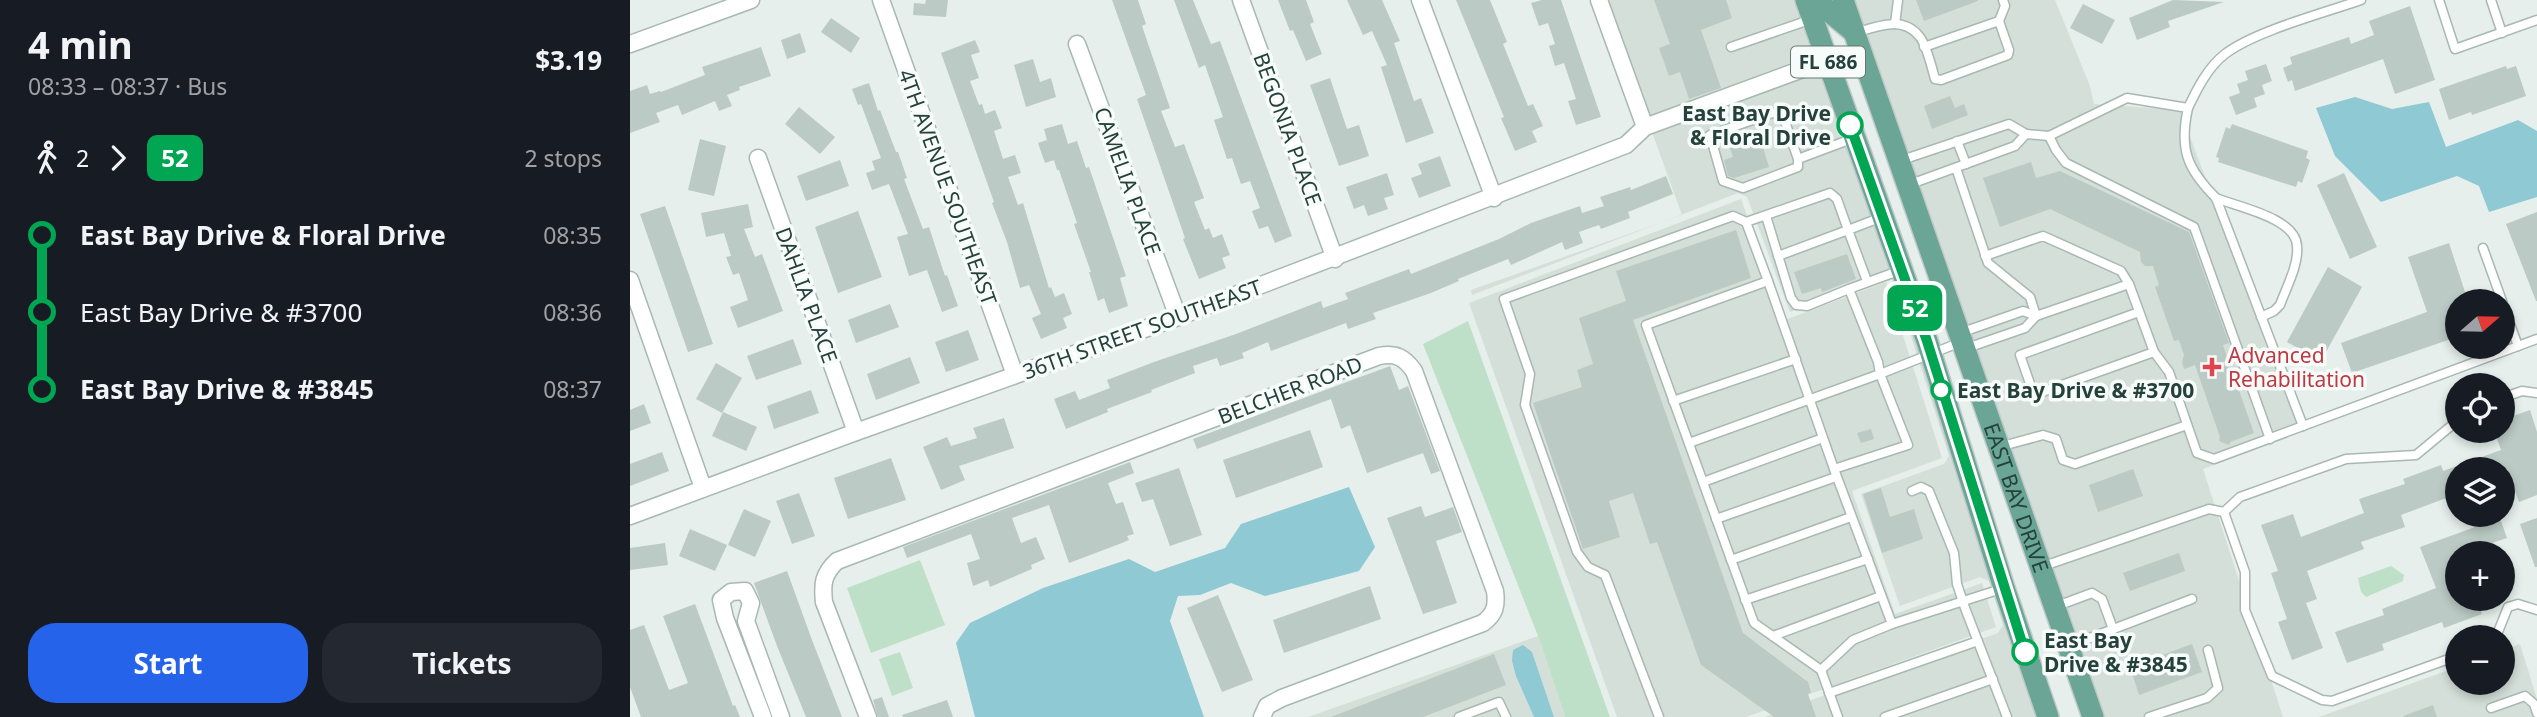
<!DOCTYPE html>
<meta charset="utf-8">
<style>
:root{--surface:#171b24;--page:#242831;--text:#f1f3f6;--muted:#9ea1a6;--accent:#2563eb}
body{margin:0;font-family:"Noto Sans",sans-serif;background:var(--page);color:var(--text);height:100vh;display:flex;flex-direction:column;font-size:26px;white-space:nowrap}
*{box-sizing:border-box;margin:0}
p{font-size:23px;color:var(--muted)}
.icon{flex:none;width:38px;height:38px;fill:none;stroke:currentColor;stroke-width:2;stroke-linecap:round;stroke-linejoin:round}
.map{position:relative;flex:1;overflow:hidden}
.sheet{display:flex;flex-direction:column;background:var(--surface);width:630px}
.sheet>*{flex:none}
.badge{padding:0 14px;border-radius:10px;font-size:24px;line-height:46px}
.needle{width:46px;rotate:70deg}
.fabs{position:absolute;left:1815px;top:289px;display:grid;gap:14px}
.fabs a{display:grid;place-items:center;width:70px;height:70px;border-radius:50%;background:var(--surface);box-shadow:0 4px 10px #0003;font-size:35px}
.map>.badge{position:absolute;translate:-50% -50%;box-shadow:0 0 0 4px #fff}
.legs{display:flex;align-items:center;gap:10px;height:77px;padding:0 28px;font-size:23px}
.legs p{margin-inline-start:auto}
.overview{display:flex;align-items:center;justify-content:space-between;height:119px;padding:0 28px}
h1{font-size:38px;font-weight:700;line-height:52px}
.action{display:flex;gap:14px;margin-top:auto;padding:14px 28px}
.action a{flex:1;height:80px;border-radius:28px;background:var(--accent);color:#fff;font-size:28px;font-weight:700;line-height:80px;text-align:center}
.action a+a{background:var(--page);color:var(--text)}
ul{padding:0 28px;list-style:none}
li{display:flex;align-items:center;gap:24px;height:77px;font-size:26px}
li i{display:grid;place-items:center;width:10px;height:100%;margin:0 9px;background:currentColor}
li i::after{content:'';width:18px;height:18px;margin:-9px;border:5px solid;border-radius:50%;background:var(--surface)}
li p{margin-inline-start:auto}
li:first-child i{background:linear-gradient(#0000 50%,currentColor 0)}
li:last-child i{background:linear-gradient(currentColor 50%,#0000 0)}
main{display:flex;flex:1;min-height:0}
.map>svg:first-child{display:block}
.built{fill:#d4dfda}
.green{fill:#bfe0c8}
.water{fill:#8ec9d4}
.building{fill:#bbcac4}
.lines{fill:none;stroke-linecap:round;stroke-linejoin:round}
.lane-casing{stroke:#a8b8b2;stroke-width:11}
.street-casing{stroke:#a8b8b2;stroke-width:19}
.primary-casing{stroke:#c2cac8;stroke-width:24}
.lane{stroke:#fff;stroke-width:8}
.street{stroke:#fff;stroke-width:16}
.primary{stroke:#6aa596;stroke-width:21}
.line-1-casing{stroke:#fff;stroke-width:16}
.line-1{stroke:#00a651;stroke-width:10}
.stop-1-dot{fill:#fff;stroke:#00a651;stroke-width:3.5}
.health-dot{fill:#e0444e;stroke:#f7fbf9;stroke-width:2.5}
.labels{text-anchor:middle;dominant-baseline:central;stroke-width:7;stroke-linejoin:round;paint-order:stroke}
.shield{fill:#f7fbf9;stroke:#637a73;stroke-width:2}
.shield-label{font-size:19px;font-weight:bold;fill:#24423a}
.stop-label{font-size:21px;font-weight:bold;fill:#24423a;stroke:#f7fbf9;text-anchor:start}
.street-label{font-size:21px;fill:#24423a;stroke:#f7fbf9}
.health-label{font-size:21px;fill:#be3a42;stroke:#f7fbf9;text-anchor:start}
</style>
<main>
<section class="sheet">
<div class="overview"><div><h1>4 min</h1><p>08:33 – 08:37 · Bus</p></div><b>$3.19</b></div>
<div class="legs"><svg class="icon" aria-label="walk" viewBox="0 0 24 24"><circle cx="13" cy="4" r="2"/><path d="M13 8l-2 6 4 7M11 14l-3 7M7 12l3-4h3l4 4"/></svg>2<svg class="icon" aria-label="forward" viewBox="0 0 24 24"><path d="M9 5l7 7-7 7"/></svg><b class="badge" style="background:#00a651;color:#fff">52</b><p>2 stops</p></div>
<ul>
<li><i style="color:#00a651"></i><b>East Bay Drive &amp; Floral Drive</b><p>08:35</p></li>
<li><i style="color:#00a651"></i><span>East Bay Drive &amp; #3700</span><p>08:36</p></li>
<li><i style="color:#00a651"></i><b>East Bay Drive &amp; #3845</b><p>08:37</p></li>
</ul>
<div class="action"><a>Start</a><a>Tickets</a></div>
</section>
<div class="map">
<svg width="1907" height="717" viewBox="0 0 1907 717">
<rect width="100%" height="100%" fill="#e6efeb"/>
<!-- built -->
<g class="built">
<polygon points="978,0 1167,0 1187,56 1021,117"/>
<polygon points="1222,0 1425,0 1460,86 1464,104 1550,110 1671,432 1573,469 1653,717 1475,717"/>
<polygon points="1192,70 1289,344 1410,717 1134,717 1368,633 1373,625 1359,581 1350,577 1270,606 1231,494 1314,464 1319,456 1263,280 1254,276 1160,312 1117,197 1108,193 842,295 841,290 1052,215 1022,132"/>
<polygon points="1111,199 1155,320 1256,282 1312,458 1222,491 1265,614 1352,583 1366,627 1116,717 987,717 839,303"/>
<polygon points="908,636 935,717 924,717 902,652 882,661 904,717 678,717"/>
<polygon points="1890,644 1907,699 1907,717 1689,717 1827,667 1827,682 1872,682 1873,650"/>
</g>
<!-- green -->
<g class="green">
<polygon points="838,321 980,717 935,717 908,636 793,344"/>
<polygon points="290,560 315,625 241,653 217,588"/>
<polygon points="1761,566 1774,575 1773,581 1736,597 1731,592 1728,578"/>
<polygon points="270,652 283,688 262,696 249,659"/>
</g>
<!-- water -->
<g class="water">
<polygon points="1725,97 1762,109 1799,102 1816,147 1888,120 1907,131 1907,197 1859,212 1849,186 1827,176 1751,202 1705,156 1686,108"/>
<polygon points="719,487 745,547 729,571 635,596 601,583 570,595 548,596 540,621 574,717 345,717 326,643 340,623 413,588 499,559 525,572 595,548 611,524"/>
<polygon points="893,645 902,652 924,717 904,717 886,676 882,661 883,650"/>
</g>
<!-- building -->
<g class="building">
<polygon points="296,0 318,0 316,17 283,15 284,3 295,4"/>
<polygon points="482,0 508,0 516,24 512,26 540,108 531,111 545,147 554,144 574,198 564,202 575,230 579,228 583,238 592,234 600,255 592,258 596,268 569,279 553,239 555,238 507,99 516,95"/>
<polygon points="544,0 563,0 581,44 590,41 662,236 645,243 638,226 629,229 622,211 630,208 620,181 611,184 602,158 597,159 584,120 593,117 575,65 569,68"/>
<polygon points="648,0 676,0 684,22 680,24 692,54 676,61 663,30 660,31"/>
<polygon points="717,0 752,0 770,41 764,43 784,101 791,98 804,133 776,143 751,67 757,65 742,31 733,35"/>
<polygon points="826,0 860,0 877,42 873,44 898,106 903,104 913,126 902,131 907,142 885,151 871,118 874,117"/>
<polygon points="912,0 931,0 971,117 946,125 938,101 946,99 934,63 925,66 919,46 925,44 918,23 909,26 901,3"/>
<polygon points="1024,0 1096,0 1102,18 1071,30 1091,88 1059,99 1050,72 1039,76 1029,48 1040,44"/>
<polygon points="1286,0 1348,0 1348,1 1294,21"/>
<polygon points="1543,0 1594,2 1538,21 1540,27 1507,40 1499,18"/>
<polygon points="1453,4 1485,20 1472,44 1440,28"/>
<polygon points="1780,6 1805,80 1765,94 1753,59 1665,91 1662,80 1658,82 1653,68 1662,64 1660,57 1719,37 1721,44 1744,35 1739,21"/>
<polygon points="201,18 230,38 221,53 191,32"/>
<polygon points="170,33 176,52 157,59 151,40"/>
<polygon points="345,40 350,52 341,55 349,78 340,81 349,105 352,104 355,114 365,110 372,128 364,131 373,159 385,155 391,173 378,177 388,205 393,203 419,288 421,287 425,297 434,293 442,314 433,318 437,328 411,339 402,318 411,314 399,285 390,288 377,242 362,203 364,202 311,53"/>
<polygon points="131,47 141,76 109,87 110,90 97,95 102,106 89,111 85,101 52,115 48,105 26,113 30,122 0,133 0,91 17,85 20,94 30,91 31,92 75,75 72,67"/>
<polygon points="403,59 410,82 421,78 426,97 396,107 384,65"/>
<polygon points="1636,64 1642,81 1632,85 1635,94 1624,98 1627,107 1606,115 1599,97 1610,93 1607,84 1618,80 1615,71"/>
<polygon points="1876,66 1877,69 1886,66 1896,96 1842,115 1841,112 1819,120 1809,89"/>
<polygon points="700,78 717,129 729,125 739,156 709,166 680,85"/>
<polygon points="239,83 248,111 250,110 266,152 268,152 277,178 274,179 293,229 299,227 315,276 317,275 328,306 312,312 297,270 279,276 267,237 278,234 259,184 242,190 236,173 245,170 242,161 251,158 231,104 228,105 222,89"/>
<polygon points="1320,96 1325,108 1334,104 1338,115 1302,129 1294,106"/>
<polygon points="169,107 205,137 190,154 155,124"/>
<polygon points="432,124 438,144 447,141 456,168 459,167 496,276 490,278 498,306 479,313 474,298 468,301 459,272 461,272 444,224 447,223 429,170 427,170 424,160 415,163 408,143 417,140 414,129"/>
<polygon points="1602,124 1678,151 1676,158 1680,160 1672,183 1668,181 1666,187 1588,162 1589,158 1586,157 1596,127 1600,129"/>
<polygon points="1130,138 1139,167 1104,178 1098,176 1094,160 1103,157 1100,148"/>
<polygon points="70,139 96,146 84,196 58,190"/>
<polygon points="810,156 821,186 789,198 781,178 792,174 788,164"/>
<polygon points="210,160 219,186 176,201 167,176"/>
<polygon points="1401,162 1406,178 1430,171 1559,232 1599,343 1593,345 1624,433 1600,442 1599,445 1589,441 1590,437 1565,365 1554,369 1552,362 1554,355 1549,340 1544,341 1525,287 1529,285 1523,266 1515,266 1511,262 1510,252 1420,209 1370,227 1353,178"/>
<polygon points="757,173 764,195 754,198 758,209 738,216 734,205 724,209 716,187"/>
<polygon points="1714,173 1747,247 1720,259 1687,185"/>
<polygon points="1036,176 1043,194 998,212 1000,218 971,229 969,225 949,232 953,243 935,250 932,242 881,265 878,259 828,279 829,281 801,293 743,313 746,319 718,329 716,323 641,351 638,342 612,353 614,358 590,366 587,358 563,366 565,373 521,390 522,392 477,409 478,412 436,429 424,399 445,391 449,400 480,388 477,380 524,362 606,334 691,301 693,308 718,299 715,293 779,269 781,274 869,239 901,223 950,206 952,213 974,206 970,197 1000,187 1001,190"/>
<polygon points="118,204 123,227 114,229 125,257 132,254 153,311 108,328 100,307 118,300 109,273 103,275 96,257 101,256 94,233 76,237 71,213"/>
<polygon points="35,206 83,344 58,352 10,214"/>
<polygon points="228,211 252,277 208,293 185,227"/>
<polygon points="1907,212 1907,301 1906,301 1876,224"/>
<polygon points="1106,230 1121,278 1003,320 1113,633 1178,682 1181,692 1178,694 1186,717 1144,717 1071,665 1027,542 1020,544 1003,493 979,501 990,537 953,549 903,403 952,387 947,370 963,364 949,318 996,301 986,271"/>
<polygon points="1819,243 1838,301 1827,301 1827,337 1722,373 1711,343 1797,312 1778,257"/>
<polygon points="1217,254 1226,279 1192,292 1191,288 1172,294 1164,272"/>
<polygon points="1698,267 1732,287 1691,361 1657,342"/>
<polygon points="260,304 269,327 226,343 218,320"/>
<polygon points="338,330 349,360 316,372 305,342"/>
<polygon points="163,339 172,364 126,380 117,356"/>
<polygon points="280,357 290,383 246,400 237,374"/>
<polygon points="86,363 112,378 92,413 66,399"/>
<polygon points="760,366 769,390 778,386 810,471 801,474 793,453 737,473 720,425 711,429 701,399 567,449 563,439"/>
<polygon points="181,390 189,413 144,429 137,406"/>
<polygon points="14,404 21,423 0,431 0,410"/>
<polygon points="1900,410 1907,432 1907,495 1889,502 1877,469 1827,469 1827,494 1771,515 1775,527 1731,542 1734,549 1677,571 1687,599 1676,603 1693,648 1662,660 1648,622 1657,619 1641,573 1648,571 1631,525 1663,514 1671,537 1734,513 1729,499 1775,484 1773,479 1811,465 1813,471 1871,450 1864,430 1872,430 1872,420"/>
<polygon points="93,412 127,427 116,451 82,436"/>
<polygon points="374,418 384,448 329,466 335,480 311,490 293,447 317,437 321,446 347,438 343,428"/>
<polygon points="1241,429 1244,439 1231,443 1227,433"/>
<polygon points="680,430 693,467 606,498 593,460"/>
<polygon points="32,452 39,471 0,486 0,464"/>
<polygon points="261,458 276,500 218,519 204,478"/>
<polygon points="500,462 504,473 478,483 486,504 493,502 504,534 497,536 499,540 492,543 439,563 419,505 382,518 391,543 406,537 415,559 401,565 402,569 360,587 358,580 343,586 337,563 350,559 341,534 277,558 273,547"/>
<polygon points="549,468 572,535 540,546 523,499 512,502 505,483"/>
<polygon points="1503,469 1513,496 1468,512 1459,485"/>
<polygon points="1251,488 1260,517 1284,509 1293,539 1252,553 1233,494"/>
<polygon points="169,493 185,536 162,544 146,501"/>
<polygon points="791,506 795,517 823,507 832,532 806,541 827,603 793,614 757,518"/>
<polygon points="114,509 141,521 125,557 98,545"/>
<polygon points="1870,518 1877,538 1859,544 1862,553 1827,553 1827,598 1846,598 1852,614 1814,628 1812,622 1752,644 1754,650 1717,663 1705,632 1754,615 1752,609 1806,588 1790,547"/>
<polygon points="1907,518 1907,567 1905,567 1890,524"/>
<polygon points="60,529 97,545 85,571 49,556"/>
<polygon points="35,543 38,565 0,570 0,548"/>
<polygon points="1549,553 1555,571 1500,591 1493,573"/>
<polygon points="157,571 182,640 212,717 176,717 147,646 124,583"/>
<polygon points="740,586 751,619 654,653 643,620"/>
<polygon points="588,595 623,680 592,692 557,608"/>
<polygon points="65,604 103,706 105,705 110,717 11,717 0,687 0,630 14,625 39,690 58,683 33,616"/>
<polygon points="1562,644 1572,672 1509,695 1500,667"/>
<polygon points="864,654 876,685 793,717 701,717"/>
<polygon points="252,697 259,717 248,717 243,700"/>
<polygon points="317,700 323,717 273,717 272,715"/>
<polygon points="1803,705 1807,717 1774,717 1773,716"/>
</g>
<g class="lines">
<!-- lane casing -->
<g class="lane-casing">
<g id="lane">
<polyline points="1809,0 1825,49 1907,20"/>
<polyline points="1861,0 1872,33"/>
<polyline points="1369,21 1375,6 1373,0"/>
<polyline points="1265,24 1268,0"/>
<path d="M1225,33C1245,27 1272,15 1289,36C1296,43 1302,68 1305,79L1311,80L1378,55L1379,50L1369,21L1294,47"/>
<polyline points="1101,47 1182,19"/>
<path d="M1558,108C1567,89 1578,67 1595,54C1625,31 1694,13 1731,0"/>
<path d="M1396,134L1419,136L1497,98L1558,108C1549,149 1557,169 1586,198L1673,426"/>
<polyline points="1419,136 1426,150 1436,163 1564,227 1640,439"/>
<polyline points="1327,141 1336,164"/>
<polyline points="1168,159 1168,167 1113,188 1093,181 1080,135 1151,110 1168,159 1224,138"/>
<polyline points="1272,160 1379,124 1396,134 1385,146 1278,185"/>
<polyline points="1326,168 1358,263 1400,297 1406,316"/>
<path d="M1586,198C1608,207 1666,218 1667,246C1669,265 1656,288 1650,305L1644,311L1631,317"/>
<polyline points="1136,216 1161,298 1166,305 1177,306 1219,289"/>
<polyline points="1116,222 1200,193 1207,199 1218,230 1148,256"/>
<polyline points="1853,248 1872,301"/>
<polyline points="1355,256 1413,236 1491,271 1499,284 1524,352 1539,372 1567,453 1584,459 1907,339"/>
<polyline points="1138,281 1204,469 1278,445 1250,374 1331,342"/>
<polyline points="1237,281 1218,230 1252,217"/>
<polyline points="1872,302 1888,346"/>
<polyline points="1509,312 1390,355 1404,395 1524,352"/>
<polyline points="1330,333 1393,311 1406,316"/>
<polyline points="1337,348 1395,328 1406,316 1499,284"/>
<polyline points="1872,398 1892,391 1907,393"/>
<polyline points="1043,401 1166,359"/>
<polyline points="1059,443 1250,374 1248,362 1219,289 1271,270"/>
<polyline points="1369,447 1413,435 1426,439 1433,460 1445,464 1557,425"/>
<polyline points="1204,469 1262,624 1374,588"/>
<polyline points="1073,482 1193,438"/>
<polyline points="1282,491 1291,487 1299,491 1324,553 1327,584 1335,608 1377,717"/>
<polyline points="1594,512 1610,497 1716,459 1786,455 1827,421"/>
<polyline points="1086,519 1206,477"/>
<polyline points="1101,560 1221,517"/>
<polyline points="1411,567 1579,509 1594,512 1615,572 1615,610 1642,676 1692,700 1702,701 1827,656"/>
<polyline points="1115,600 1238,559"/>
<polyline points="1427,606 1462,593 1472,599 1483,629"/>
<polyline points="1143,636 1251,596"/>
<polyline points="1866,637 1878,607 1888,604 1907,610"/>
<polyline points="1439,646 1562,599"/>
<polyline points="1191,670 1223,640 1262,624"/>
<polyline points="1199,693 1348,641"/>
<polyline points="1861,708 1895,696 1904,704 1907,713"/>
<polyline points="829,717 869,702 876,717"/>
<polyline points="1029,717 975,575 958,567 947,552 895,405 900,374 874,299 1103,216 1116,222 1138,281 1016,325 1124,623 1191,670 1208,717"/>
<polyline points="1255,717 1363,679"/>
<polyline points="1519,717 1577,698 1588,688 1578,650"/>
</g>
</g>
<!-- street casing -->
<g class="street-casing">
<g id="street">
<polyline points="251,0 385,375"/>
<polyline points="611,0 705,259"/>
<polyline points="790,0 864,198"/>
<polyline points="969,0 1015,127"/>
<polyline points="0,44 121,0"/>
<polyline points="447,44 548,317"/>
<polyline points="128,158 226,432"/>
<polyline points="0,280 73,488"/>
<polyline points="0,516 226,432 548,317 996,145 1015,127 1197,60"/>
<polyline points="133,717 95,618 91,600 101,592 115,591 121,603 116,621 151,717"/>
<path d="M238,717L194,602C192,584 193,574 207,561L749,356C766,353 774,357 784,371L865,591C867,606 865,614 853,623L652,698L637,706L632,717"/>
</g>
</g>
<!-- primary casing -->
<g class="primary-casing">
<g id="primary">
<polyline points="1176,0 1297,341 1374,588 1418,717"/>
<polyline points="1185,0 1224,32"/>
<path id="s1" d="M1213,0L1463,717"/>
</g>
</g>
<!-- lane -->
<use href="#lane" class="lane"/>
<!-- street -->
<use href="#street" class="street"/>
<!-- primary -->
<use href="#primary" class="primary"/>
</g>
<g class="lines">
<!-- line-1 casing -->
<g class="line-1-casing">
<polyline id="line-1" points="1220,125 1297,341 1395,652"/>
</g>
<!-- line-1 -->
<use href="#line-1" class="line-1"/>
</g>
<!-- markers -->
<g class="stop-1-dot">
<circle cx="1220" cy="125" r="12"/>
<circle cx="1311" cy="390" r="9"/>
<circle cx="1395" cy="652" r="12"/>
</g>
<path class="health-dot" d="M1578.5 356.5h7v7h7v7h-7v7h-7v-7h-7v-7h7z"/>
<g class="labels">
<!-- shield labels -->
<rect class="shield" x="1161" y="46.5" width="74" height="31" rx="5"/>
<g class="shield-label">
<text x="1198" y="62">FL 686</text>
</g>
<!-- stop labels -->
<g class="stop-label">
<text x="1201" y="113" text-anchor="end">East Bay Drive<tspan x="1201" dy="24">&amp; Floral Drive</tspan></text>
<text x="1327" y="390">East Bay Drive &amp; #3700</text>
<text x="1414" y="640">East Bay<tspan x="1414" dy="24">Drive &amp; #3845</tspan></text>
</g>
<!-- street labels -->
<g class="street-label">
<text transform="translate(658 129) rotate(70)">BEGONIA PLACE</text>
<text transform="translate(498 181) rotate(70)">CAMELIA PLACE</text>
<text transform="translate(318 187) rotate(70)">4TH AVENUE SOUTHEAST</text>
<text transform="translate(177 295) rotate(70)">DAHLIA PLACE</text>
<text transform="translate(512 329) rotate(-20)">36TH STREET SOUTHEAST</text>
<text transform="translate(660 390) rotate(-21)">BELCHER ROAD</text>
<text stroke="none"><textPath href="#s1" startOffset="527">EAST BAY DRIVE</textPath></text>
</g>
<!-- health labels -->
<g class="health-label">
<text x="1598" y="355">Advanced<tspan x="1598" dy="24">Rehabilitation</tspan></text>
</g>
</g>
</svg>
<div class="fabs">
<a><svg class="needle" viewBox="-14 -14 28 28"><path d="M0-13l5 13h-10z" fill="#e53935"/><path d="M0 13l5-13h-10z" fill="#9ea1a6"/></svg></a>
<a><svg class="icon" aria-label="locate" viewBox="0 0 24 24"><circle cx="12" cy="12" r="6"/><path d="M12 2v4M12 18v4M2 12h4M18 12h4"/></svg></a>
<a><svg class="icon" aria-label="layers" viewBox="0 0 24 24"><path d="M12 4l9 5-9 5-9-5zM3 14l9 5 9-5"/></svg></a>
<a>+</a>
<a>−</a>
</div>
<b class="badge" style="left:1285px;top:308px;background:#00a651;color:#fff">52</b>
</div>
</main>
